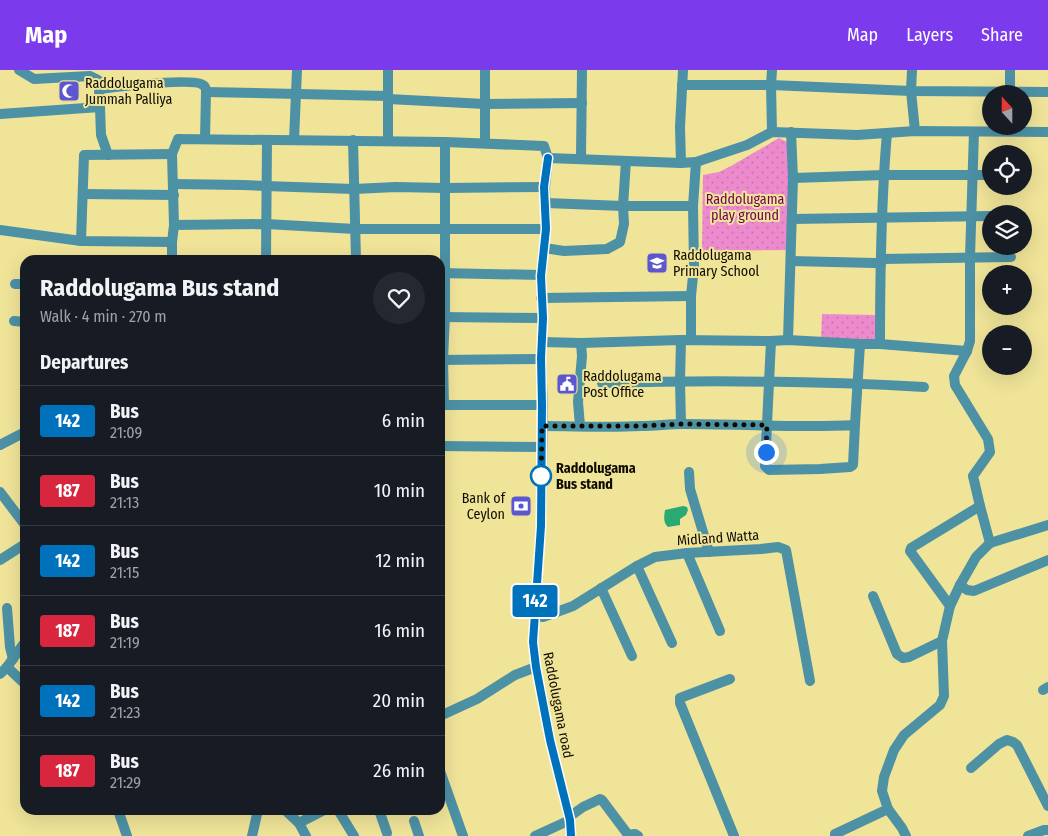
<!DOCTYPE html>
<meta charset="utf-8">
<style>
:root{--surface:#171b24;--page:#242831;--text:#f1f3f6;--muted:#9ea1a6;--line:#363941;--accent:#7c3aed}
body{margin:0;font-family:"Fira Sans Condensed",sans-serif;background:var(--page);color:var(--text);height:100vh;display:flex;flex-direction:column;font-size:19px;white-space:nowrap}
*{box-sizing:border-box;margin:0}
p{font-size:16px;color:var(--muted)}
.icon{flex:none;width:28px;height:28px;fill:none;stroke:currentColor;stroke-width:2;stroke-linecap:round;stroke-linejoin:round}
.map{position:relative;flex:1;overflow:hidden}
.side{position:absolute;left:20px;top:185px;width:425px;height:560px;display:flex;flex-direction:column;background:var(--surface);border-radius:15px;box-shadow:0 5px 20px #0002}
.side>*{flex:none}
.badge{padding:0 10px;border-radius:4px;font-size:18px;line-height:32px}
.needle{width:32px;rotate:339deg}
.fabs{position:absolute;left:982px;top:15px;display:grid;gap:10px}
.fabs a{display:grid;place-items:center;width:50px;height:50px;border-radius:50%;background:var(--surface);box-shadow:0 5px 20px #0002;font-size:25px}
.you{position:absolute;width:25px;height:25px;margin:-12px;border:4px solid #fff;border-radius:50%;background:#1a73e8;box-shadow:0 0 0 8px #1a73e833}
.map>.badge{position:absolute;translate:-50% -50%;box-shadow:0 0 0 2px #fff}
h2{padding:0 20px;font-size:19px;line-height:45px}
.round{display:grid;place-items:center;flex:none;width:52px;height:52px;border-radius:26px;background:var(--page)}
.summary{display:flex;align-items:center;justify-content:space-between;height:85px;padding:0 20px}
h1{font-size:24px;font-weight:700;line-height:38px}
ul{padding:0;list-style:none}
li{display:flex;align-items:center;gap:15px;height:70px;padding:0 20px;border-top:1px solid var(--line)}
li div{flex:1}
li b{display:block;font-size:19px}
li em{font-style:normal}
li .badge{min-width:55px;font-weight:700;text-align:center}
header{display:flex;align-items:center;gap:30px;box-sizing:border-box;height:70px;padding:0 25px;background:var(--accent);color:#fff}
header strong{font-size:24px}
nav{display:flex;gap:28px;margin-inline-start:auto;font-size:18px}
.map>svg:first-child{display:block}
.green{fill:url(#green-dots)}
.water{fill:#2ba974}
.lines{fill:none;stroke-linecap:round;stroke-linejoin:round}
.minor{stroke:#4d91a5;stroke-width:10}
.line-casing{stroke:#fff;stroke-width:11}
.line{stroke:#0072bc;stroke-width:8}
.walk{stroke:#0f0b00;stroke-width:5;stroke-dasharray:0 9}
.stop-dot{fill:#fff;stroke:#0072bc;stroke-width:2.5}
.labels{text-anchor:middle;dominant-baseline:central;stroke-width:4;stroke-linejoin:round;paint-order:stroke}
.poi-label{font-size:14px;fill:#0f0b00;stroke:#f0e499;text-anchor:start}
.park-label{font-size:14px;fill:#6e0056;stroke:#f0e499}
.stop-label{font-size:14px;font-weight:bold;fill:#0f0b00;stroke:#f0e499;text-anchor:start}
.street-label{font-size:14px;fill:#0f0b00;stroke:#f0e499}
</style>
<header>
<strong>Map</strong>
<nav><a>Map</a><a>Layers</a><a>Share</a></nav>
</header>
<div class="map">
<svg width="1048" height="766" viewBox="0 0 1048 766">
<defs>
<pattern id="green-dots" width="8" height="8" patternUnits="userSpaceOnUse" patternTransform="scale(1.25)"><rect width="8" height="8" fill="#ed8acd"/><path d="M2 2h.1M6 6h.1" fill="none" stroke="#ca76ae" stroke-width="1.8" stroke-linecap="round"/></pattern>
</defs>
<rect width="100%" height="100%" fill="#f0e499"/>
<!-- green -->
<g class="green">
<polygon points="779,68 787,72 791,180 702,181 703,105 719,102 731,96"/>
<polygon points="822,244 876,245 876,272 821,270"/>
</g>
<!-- water -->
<path class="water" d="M683,436L687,437L688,440L686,445L680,449V455L668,457C663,453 664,446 665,440Z"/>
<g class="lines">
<!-- minor -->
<g class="minor">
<polyline points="19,0 34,9 90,6 98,10 103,18"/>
<polyline points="388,0 388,71"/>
<polyline points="772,0 771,15 772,62"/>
<polyline points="912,0 911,21 915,61"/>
<polyline points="1010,0 1010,24"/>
<polyline points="682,15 771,15 911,21 1048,22"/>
<polyline points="206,22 388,26"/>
<polyline points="388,29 485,34 582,33"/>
<polyline points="100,37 101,65 108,85"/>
<path d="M0,44L100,37L99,19C115,17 194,7 203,15C206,17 206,19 206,22L205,69"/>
<polyline points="974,62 970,187 970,271 967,281 954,306 955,315 988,369 990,382 973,406 980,436 990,473"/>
<polyline points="294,70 297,0"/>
<polyline points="353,70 356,190"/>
<polyline points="485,73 485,0"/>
<polyline points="548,88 545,117 546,159 541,205 543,248 541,289 543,335 541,456 533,572 536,597 550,670 570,750 571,766"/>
<polyline points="581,89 582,0"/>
<polyline points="681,93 680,57 683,0"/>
<polyline points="793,108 884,105 991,105"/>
<polyline points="173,114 242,115 265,116 354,119 396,117 445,118 545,117"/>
<polyline points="83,124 174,125"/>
<polyline points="546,133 623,136 693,136"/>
<polyline points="792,149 991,146"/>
<polyline points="174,155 172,84 178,69 445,72 544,76 548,88 681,93 696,92 747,75 772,62 857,65 915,61 1048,62"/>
<polyline points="0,160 81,171 172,172"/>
<polyline points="81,171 84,85 172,84"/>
<polyline points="544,178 564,181 607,179 620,172 624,154 623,136 626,91"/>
<polyline points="881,189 1011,187"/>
<polyline points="172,190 172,172 174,155 266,154 355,159 546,159"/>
<polyline points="266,190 267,70"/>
<polyline points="791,191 875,193 881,194"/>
<polyline points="440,203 541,205"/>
<polyline points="15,214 25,214"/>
<polyline points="541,228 691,226"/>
<polyline points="440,247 543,248"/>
<polyline points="14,251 25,252"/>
<polyline points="681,270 680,311 681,354"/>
<polyline points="691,270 691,226 694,196 693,136 696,92"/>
<polyline points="788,270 793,108 791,62"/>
<polyline points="542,272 581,273 681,270 771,271 788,270 860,274 880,274 967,281"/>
<path d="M880,274C880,203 881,133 887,63"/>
<polyline points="440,290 541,289"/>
<path d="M602,313C710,310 817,311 924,317"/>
<polyline points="440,335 543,335"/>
<polyline points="444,335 443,290 445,244 445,72"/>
<polyline points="855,355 860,274"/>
<path d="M542,356C575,356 608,358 641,356C655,356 669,354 683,354C741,354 798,358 855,355L853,395L850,397L820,399L769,400L765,396L771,271"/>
<polyline points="580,356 578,332 582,286 581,273"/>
<polyline points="0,375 25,362"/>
<polyline points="440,376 541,377"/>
<polyline points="689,402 690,419 709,482"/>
<polyline points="0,422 25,455"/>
<polyline points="990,473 1048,455"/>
<polyline points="687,483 720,561"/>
<polyline points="0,490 25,474"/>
<polyline points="637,496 672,573"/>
<polyline points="960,515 967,520 974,521 1048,490"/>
<polyline points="601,518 632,586"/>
<polyline points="873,526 897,584 903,588 909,587 942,571"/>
<polyline points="950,536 910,481 911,478 980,436"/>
<polyline points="7,538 10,577 13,589"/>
<polyline points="534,546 543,547 573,536 637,496 655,487 687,483 761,479 778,477 786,480 810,611"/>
<polyline points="25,572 7,597 25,614"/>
<polyline points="0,604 7,597"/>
<polyline points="730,609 680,628 680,633 734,766"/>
<polyline points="1043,620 1048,617"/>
<polyline points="440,646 477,629 515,605 536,597"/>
<polyline points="971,698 999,674 1007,670 1013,672 1017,675 1048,736"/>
<polyline points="440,701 463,766"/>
<polyline points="118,740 127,766"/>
<polyline points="285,740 299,753 306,766"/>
<polyline points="338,740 354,766"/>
<polyline points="379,740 387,763"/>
<polyline points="569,747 583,737 600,729 602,730 626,762 628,765 635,764 638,766"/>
<polyline points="414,751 419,766"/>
<polyline points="299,753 324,740"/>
<polyline points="252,766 258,740"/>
<polyline points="535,766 570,750"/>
<polyline points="835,766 835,764 888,739"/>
<polyline points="906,766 902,758 888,739 882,721 884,707 894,680 904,665 940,635 944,626 942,571 950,536 960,515 976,487 990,473"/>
<polyline points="1028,766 1044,760 1048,760"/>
</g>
</g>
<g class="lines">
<!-- line casing -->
<g class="line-casing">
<polyline id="line" points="548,88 544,117 546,159 541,206 543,248 541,288 542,335 541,456 533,572 536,597 550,670 570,750 571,766"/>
</g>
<!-- line -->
<use href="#line" class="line"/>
<!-- walk -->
<polyline class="walk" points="541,406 542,356 641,356 681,354 767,355 766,382"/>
</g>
<!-- icons -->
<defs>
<g id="mosque-square" transform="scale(1.125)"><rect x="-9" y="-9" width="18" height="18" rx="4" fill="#5d57cf" stroke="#f0e499"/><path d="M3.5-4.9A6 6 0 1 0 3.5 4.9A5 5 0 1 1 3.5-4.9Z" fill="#fff"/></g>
<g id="school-square" transform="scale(1.125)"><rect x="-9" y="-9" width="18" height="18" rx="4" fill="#5d57cf" stroke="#f0e499"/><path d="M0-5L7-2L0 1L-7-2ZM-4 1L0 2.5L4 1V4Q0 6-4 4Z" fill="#fff"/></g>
<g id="civic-square" transform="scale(1.125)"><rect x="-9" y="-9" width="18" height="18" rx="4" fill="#5d57cf" stroke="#f0e499"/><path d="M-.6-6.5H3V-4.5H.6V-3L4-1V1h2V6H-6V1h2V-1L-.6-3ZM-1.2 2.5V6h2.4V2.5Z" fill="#fff"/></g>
<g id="bank-square" transform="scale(1.125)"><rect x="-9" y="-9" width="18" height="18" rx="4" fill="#5d57cf" stroke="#f0e499"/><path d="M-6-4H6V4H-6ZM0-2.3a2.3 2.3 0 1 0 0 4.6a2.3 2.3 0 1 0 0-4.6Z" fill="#fff"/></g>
</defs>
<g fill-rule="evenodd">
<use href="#mosque-square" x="69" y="21"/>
<use href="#school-square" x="657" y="193"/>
<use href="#civic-square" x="567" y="314"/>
<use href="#bank-square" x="521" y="436"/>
</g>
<!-- markers -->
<circle class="stop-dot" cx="541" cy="406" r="10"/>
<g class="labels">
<!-- poi labels -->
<g class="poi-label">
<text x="85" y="13">Raddolugama<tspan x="85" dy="16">Jummah Palliya</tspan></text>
<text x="673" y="185">Raddolugama<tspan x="673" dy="16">Primary School</tspan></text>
<text x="583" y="306">Raddolugama<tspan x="583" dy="16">Post Office</tspan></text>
<text x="505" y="428" text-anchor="end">Bank of<tspan x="505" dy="16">Ceylon</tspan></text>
</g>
<!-- park labels -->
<g class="park-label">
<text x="745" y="129">Raddolugama<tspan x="745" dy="16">play ground</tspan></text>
</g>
<!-- stop labels -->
<g class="stop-label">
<text x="556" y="398">Raddolugama<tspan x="556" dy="16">Bus stand</tspan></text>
</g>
<!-- street labels -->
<g class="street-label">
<text transform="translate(718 468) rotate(-4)">Midland Watta</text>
<text transform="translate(558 635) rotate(79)">Raddolugama road</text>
</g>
</g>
</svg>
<div class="fabs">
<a><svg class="needle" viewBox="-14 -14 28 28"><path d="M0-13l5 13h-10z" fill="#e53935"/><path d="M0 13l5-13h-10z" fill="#9ea1a6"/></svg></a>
<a><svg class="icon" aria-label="locate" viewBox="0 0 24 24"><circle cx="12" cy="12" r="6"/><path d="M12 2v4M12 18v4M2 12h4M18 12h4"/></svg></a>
<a><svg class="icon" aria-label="layers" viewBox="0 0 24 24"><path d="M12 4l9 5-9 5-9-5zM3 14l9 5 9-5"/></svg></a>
<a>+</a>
<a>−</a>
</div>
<div class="you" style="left:766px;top:382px"></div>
<b class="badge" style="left:535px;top:531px;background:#0072bc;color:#fff">142</b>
<section class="side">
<div class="summary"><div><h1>Raddolugama Bus stand</h1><p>Walk · 4 min · 270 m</p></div><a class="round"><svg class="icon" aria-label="heart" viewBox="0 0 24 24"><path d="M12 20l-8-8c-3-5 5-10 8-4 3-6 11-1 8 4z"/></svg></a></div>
<h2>Departures</h2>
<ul>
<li><span class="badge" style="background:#0072bc;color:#fff">142</span><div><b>Bus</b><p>21:09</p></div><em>6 min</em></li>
<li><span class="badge" style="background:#d7263d;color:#fff">187</span><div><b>Bus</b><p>21:13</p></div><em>10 min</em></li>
<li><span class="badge" style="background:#0072bc;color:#fff">142</span><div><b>Bus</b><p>21:15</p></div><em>12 min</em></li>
<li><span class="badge" style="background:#d7263d;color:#fff">187</span><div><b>Bus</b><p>21:19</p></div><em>16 min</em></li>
<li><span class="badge" style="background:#0072bc;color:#fff">142</span><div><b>Bus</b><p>21:23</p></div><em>20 min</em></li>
<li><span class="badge" style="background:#d7263d;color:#fff">187</span><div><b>Bus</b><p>21:29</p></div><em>26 min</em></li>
</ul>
</section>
</div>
